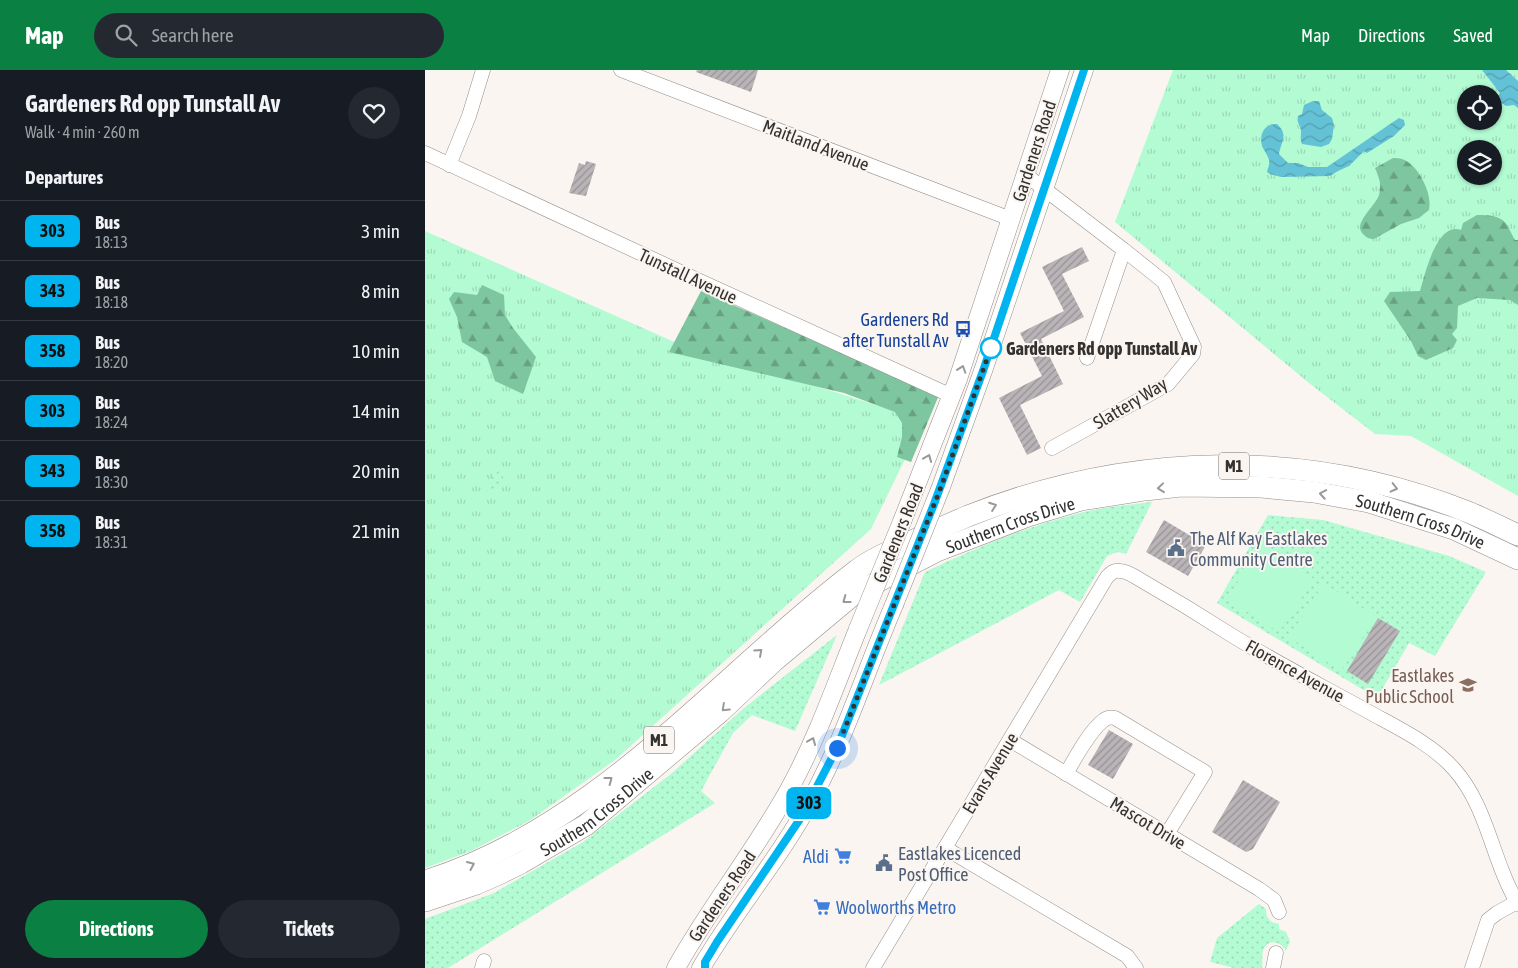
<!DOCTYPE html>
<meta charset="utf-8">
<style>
:root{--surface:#171b24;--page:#242831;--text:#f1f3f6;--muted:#9ea1a6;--line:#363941;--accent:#0b8043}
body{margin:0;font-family:"Asap Condensed",sans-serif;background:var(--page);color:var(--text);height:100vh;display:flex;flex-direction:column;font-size:19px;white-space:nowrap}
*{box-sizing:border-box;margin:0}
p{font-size:16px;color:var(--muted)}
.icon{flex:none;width:28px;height:28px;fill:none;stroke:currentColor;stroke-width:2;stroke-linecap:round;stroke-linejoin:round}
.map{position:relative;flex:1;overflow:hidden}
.panel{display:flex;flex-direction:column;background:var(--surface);width:425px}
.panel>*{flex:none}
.badge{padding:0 10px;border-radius:8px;font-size:18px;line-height:32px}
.fabs{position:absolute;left:1032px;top:15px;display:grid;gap:10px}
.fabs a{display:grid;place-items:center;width:45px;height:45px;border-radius:50%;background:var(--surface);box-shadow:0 1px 4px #0004;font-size:25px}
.you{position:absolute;width:25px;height:25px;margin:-12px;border:4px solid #fff;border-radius:50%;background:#1a73e8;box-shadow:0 0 0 8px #1a73e833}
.map>.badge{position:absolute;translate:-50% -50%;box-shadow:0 0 0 2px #fff}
h2{padding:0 25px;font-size:19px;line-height:45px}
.round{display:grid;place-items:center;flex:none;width:52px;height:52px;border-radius:26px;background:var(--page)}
.summary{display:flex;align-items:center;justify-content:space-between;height:85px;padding:0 25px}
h1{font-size:24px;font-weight:700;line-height:38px}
.primary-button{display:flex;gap:10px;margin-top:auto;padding:10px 25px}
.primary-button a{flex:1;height:58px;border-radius:30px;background:var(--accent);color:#fff;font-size:20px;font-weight:700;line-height:58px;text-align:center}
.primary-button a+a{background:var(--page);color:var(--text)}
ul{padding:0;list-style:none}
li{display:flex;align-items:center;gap:15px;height:60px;padding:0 25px;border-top:1px solid var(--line)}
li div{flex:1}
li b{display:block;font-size:19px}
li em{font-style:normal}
li .badge{min-width:55px;font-weight:700;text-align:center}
header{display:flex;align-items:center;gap:30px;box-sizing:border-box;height:70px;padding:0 25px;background:var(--accent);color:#fff}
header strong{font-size:24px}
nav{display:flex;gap:28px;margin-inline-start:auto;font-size:18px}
.search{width:350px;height:45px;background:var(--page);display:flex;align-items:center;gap:12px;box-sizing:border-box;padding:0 18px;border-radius:28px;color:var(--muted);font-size:19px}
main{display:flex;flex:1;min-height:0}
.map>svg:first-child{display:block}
.grass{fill:url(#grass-tufts);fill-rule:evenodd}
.forest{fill:url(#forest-firs)}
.park{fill:url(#park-dots)}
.pitch{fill:#b3fbd3}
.water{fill:url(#water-waves)}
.building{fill:url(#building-hatch)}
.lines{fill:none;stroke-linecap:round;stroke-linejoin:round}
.minor-casing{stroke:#938e8b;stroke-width:15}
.major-casing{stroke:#938e8b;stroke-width:19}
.highway-casing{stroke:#938e8b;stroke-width:22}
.minor{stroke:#fff;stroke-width:14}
.major{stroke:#fff;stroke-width:18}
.highway{stroke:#fff;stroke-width:21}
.major-bridge-casing{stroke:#938e8b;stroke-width:19;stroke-linecap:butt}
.major-bridge{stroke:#fff;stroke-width:18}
.oneway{stroke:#9a9898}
.line-casing{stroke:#fff;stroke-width:11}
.line{stroke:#00b5ef;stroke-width:8}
.walk{stroke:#343231;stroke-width:5;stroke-dasharray:0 9}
.stop-dot{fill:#fff;stroke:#00b5ef;stroke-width:2.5}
.labels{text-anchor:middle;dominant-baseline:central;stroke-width:4;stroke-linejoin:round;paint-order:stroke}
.shield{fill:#faf5f1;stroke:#6f6c6b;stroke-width:1}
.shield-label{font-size:16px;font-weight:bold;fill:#343231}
.street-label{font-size:18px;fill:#343231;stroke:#faf5f1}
.transit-label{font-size:18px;fill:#164399;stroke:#faf5f1;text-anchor:end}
.stop-label{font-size:18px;font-weight:bold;fill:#343231;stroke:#faf5f1;text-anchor:start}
.service-label{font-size:18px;fill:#4e5e75;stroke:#faf5f1;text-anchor:start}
.education-label{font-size:18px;fill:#785e54;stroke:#faf5f1;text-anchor:end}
.shop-label{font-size:18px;fill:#366cbe;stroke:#faf5f1;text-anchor:end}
</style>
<header>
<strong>Map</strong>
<div class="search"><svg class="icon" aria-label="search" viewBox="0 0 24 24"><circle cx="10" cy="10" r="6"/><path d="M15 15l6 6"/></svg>Search here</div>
<nav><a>Map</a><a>Directions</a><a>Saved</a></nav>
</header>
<main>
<section class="panel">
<div class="summary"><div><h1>Gardeners Rd opp Tunstall Av</h1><p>Walk · 4 min · 260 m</p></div><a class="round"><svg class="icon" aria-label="heart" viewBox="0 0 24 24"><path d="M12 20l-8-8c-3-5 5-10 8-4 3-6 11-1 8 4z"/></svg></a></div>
<h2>Departures</h2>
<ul>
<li><span class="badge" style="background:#00b5ef;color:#111">303</span><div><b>Bus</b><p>18:13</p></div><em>3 min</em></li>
<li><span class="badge" style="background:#00b5ef;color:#111">343</span><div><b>Bus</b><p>18:18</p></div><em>8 min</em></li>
<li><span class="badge" style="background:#00b5ef;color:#111">358</span><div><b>Bus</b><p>18:20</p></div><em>10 min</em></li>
<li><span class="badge" style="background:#00b5ef;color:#111">303</span><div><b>Bus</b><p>18:24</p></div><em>14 min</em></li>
<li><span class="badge" style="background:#00b5ef;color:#111">343</span><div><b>Bus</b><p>18:30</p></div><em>20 min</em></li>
<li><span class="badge" style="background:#00b5ef;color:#111">358</span><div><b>Bus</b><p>18:31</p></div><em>21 min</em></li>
</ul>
<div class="primary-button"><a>Directions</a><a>Tickets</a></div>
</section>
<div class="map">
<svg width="1093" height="898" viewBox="0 0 1093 898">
<defs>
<pattern id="grass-tufts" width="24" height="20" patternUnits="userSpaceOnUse" patternTransform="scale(1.25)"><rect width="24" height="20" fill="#b3fbd3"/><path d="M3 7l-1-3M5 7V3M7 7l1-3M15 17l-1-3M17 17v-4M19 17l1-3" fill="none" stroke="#9bd8b6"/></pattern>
<pattern id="forest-firs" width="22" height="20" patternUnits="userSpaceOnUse" patternTransform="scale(1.25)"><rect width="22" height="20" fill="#7ec69f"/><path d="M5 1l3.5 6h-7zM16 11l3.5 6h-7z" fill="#68a182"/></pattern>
<pattern id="park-dots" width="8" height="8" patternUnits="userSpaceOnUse" patternTransform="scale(1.25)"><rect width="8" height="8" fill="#b3fbd3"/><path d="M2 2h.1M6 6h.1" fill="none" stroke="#9bd8b6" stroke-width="1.8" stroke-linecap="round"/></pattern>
<pattern id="water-waves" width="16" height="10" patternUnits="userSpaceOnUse" patternTransform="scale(1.25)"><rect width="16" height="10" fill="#64c2d6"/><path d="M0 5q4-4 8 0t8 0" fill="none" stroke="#539eae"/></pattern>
<pattern id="building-hatch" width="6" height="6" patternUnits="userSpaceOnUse" patternTransform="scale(1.25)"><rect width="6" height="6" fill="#b9b4b7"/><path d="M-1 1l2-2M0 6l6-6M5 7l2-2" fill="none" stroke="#979395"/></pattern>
</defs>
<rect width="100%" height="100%" fill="#faf5f1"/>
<!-- grass -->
<g class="grass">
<path d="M748,0H1093V426L986,366L950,364L884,313L690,152ZM1041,24H1069V51H1041ZM1041,79H1069V106H1041Z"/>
<polygon points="0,161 247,271 499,350 446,459 190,690 104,751 46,781 0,798"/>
</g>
<!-- forest -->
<g class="forest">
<path d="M968,88C971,88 974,88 977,89C993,94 1008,124 1004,140L994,148L976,154L949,169C945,169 942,168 939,165C926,154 950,137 954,125C957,114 954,108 950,98Z"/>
<path d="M1052,145C1062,145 1076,145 1082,155C1085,160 1087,165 1090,170H1093V235L1085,230L1052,228L1033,236L1032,258L1027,264L1032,270L1028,278L1001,290L993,286L986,271L959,231L965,222L995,221C1000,204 1012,151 1036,160L1038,153Z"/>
<polygon points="57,215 79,225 80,245 88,258 111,287 98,324 70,311 62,287 37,272 32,247 24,229 29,222 52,225"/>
<polygon points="276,221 514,325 486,392 472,387 477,367 477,353 470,342 419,323 244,282"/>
</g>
<!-- park -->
<g class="park">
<path d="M81,398C81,407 70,420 61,422C64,412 69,400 81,398Z"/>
<path d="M727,432L701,484L693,482L682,486L655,532L634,520L454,615L500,502C550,478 601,457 655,443C678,437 703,435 727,432Z"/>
<polygon points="843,445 898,450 1024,486 1061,502 1010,586 984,573 952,628 792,533"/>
<polygon points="412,565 370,661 327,645 308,663 276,721 290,733 23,898 0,898 0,849 69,823 158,772 247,703 319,638"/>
<path d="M834,834L841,839C841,848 845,853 854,854V859L861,862L865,871L861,881C857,872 845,868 839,878C836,884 838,892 837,898H809L785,892L792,868Z"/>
</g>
<!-- pitch -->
<g class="pitch">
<polygon points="837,475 889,509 854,562 802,529"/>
<polygon points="899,513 951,547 916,601 864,567"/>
</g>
<!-- water -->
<g class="water">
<polygon points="1057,0 1081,0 1093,11 1093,38 1089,35 1081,36 1071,29 1075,23"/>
<path d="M888,31H894L897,40L907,48L909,55L907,69L904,74L896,77L877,74C875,69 876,67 876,62C876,55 871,53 873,46L877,44L879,35Z"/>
<path d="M974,48L979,50L980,55L969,66L942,83L939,81L924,96L913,101L905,106L856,107L845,104L842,102C843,97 845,95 844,90C843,85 839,81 837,76C834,64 839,54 852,54C864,65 856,72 854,84L863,93H873L883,97H902Z"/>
</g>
<!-- building -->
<g class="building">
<polygon points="272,0 333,0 326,22 271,2"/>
<polygon points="161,91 171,94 161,126 144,123 154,93 160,95"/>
<polygon points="657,177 664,191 637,204 659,247 616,269 638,314 595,335 616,378 602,385 574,328 617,306 595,263 639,241 617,197"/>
<polygon points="739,450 781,475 763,506 721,482"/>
<polygon points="953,548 975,561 943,614 922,601"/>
<polygon points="684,660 708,674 688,709 663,695"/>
<polygon points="818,710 855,732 828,779 821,782 787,762"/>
</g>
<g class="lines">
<!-- minor casing -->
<g class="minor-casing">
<g id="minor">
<polyline points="196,0 586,149"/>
<polyline points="0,83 275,211 527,326"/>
<polyline points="24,95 44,46 58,0"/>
<polyline points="601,105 699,180 662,288"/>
<polyline points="627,378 743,314 768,284 769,277 739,212 699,180"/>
<polyline points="585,670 834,819 849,830 854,842"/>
<path d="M641,704C650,688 665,660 679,650C683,647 686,647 690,648L780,702L742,764"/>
<polyline points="520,778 702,886 711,898"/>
<polyline points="57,898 59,891"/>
<path d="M448,898L682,507C686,503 689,500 695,501C703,501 712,508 719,512C747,528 775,545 803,563C848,591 897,616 944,642C973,658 1007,674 1029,699C1063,737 1067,791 1093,834"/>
<polyline points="848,898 851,883"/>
<polyline points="1047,898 1063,850 1072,843 1092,832"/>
</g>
</g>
<!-- major casing -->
<g class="major-casing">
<g id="major">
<polyline points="516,417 558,301 659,0"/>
<polyline points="478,449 533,309 635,0"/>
<path d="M251,898C286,835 332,779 366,716C393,666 412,611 433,559"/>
<path d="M276,898C310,840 354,789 386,730C420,668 441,600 469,535"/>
</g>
</g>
<!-- highway casing -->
<g class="highway-casing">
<g id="highway">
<path d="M0,811C174,757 292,607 432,500C447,488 464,482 481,474C501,464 522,455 543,446C704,382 881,377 1043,442C1060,449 1076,457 1093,465"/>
<path id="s1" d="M0,831L51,814L74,804L96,793L161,755L295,642L349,591L429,524L512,481L603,446L656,430L720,420L756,416L836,417L889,422L944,432L1029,459L1093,489"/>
</g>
</g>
<!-- minor -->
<use href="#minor" class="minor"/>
<!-- major -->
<use href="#major" class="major"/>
<!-- highway -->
<use href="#highway" class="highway"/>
<!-- major-bridge casing -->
<g class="major-bridge-casing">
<g id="major-bridge">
<polyline points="469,535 516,417"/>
<polyline points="433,559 478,449"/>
</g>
</g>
<!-- major-bridge -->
<use href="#major-bridge" class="major-bridge"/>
</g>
<!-- one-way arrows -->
<defs><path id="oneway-chevron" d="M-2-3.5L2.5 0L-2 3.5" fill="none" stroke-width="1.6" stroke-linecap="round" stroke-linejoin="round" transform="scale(1.25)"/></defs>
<g class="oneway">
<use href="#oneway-chevron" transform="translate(537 299) rotate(-71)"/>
<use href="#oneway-chevron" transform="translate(503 388) rotate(-68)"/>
<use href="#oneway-chevron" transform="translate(736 418) rotate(174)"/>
<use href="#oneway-chevron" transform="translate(969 418) rotate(14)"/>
<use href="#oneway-chevron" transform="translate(898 424) rotate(-170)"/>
<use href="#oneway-chevron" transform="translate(568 436) rotate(-20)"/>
<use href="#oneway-chevron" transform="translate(421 530) rotate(143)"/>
<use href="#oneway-chevron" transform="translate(334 582) rotate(-42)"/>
<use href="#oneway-chevron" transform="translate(300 638) rotate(137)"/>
<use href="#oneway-chevron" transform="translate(387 671) rotate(-68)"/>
<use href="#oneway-chevron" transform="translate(184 710) rotate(-37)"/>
<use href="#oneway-chevron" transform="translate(46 795) rotate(-24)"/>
</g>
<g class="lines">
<!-- line casing -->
<g class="line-casing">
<polyline id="line" points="280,898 280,892 292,872 375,749 412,678 509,434 558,301 659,0"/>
</g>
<!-- line -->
<use href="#line" class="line"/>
<!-- walk -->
<polyline class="walk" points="412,678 516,417 566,278"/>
</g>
<!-- icons -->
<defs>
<g id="bus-bare" transform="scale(1.35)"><path d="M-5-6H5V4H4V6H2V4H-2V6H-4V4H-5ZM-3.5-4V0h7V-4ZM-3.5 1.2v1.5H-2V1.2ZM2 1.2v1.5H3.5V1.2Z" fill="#1a4fb4" stroke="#faf5f1" stroke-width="2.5" paint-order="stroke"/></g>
<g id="civic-bare" transform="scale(1.35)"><path d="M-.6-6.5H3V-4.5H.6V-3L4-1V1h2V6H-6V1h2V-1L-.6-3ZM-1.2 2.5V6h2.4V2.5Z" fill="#5c6f8a" stroke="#faf5f1" stroke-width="2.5" paint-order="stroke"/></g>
<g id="school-bare" transform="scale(1.35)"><path d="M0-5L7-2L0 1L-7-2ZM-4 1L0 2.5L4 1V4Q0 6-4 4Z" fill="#8d6e63" stroke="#faf5f1" stroke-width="2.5" paint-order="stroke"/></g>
<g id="supermarket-bare" transform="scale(1.35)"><path d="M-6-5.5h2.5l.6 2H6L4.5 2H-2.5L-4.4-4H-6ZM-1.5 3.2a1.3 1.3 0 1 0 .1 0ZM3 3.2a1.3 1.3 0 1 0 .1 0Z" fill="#3f7fe0" stroke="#faf5f1" stroke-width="2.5" paint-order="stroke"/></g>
</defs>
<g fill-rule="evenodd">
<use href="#bus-bare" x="538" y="259"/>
<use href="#civic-bare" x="751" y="478"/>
<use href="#school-bare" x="1043" y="615"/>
<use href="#supermarket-bare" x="418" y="786"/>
<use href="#civic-bare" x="459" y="793"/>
<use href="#supermarket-bare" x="397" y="837"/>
</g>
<!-- markers -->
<circle class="stop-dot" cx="566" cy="278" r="10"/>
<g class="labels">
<!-- shield labels -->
<g class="shield">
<rect x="794" y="382.5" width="30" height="27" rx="4"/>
<rect x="219" y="656.5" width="30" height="27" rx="4"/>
</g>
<g class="shield-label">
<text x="809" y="396">M1</text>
<text x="234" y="670">M1</text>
</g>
<!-- street labels -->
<g class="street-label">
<text transform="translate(391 75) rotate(21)">Maitland Avenue</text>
<text transform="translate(609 81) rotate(-72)">Gardeners Road</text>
<text transform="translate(263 206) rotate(25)">Tunstall Avenue</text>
<text transform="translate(705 333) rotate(-31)">Slattery Way</text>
<text stroke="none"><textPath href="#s1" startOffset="1124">Southern Cross Drive</textPath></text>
<text stroke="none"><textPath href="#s1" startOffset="704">Southern Cross Drive</textPath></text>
<text transform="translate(473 463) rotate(-68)">Gardeners Road</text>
<text transform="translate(870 601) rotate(29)">Florence Avenue</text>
<text transform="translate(565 703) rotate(-59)">Evans Avenue</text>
<text stroke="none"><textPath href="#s1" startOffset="195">Southern Cross Drive</textPath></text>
<text transform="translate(723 753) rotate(31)">Mascot Drive</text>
<text transform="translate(297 826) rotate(-56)">Gardeners Road</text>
</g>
<!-- transit labels -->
<g class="transit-label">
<text x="524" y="249">Gardeners Rd<tspan x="524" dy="21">after Tunstall Av</tspan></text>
</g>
<!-- stop labels -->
<g class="stop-label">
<text x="581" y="278">Gardeners Rd opp Tunstall Av</text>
</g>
<!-- service labels -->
<g class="service-label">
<text x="765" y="468">The Alf Kay Eastlakes<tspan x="765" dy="21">Community Centre</tspan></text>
<text x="473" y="783">Eastlakes Licenced<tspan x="473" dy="21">Post Office</tspan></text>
</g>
<!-- education labels -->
<g class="education-label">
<text x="1029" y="605">Eastlakes<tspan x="1029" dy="21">Public School</tspan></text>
</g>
<!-- shop labels -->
<g class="shop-label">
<text x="404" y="786">Aldi</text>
<text x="411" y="837" text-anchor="start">Woolworths Metro</text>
</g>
</g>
</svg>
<div class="fabs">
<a><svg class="icon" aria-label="locate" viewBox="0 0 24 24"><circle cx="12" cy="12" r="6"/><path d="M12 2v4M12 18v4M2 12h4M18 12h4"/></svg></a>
<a><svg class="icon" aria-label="layers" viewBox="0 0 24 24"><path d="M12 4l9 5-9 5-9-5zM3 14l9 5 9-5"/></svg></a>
</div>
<div class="you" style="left:412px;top:678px"></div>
<b class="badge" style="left:384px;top:733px;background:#00b5ef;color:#111">303</b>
</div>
</main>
